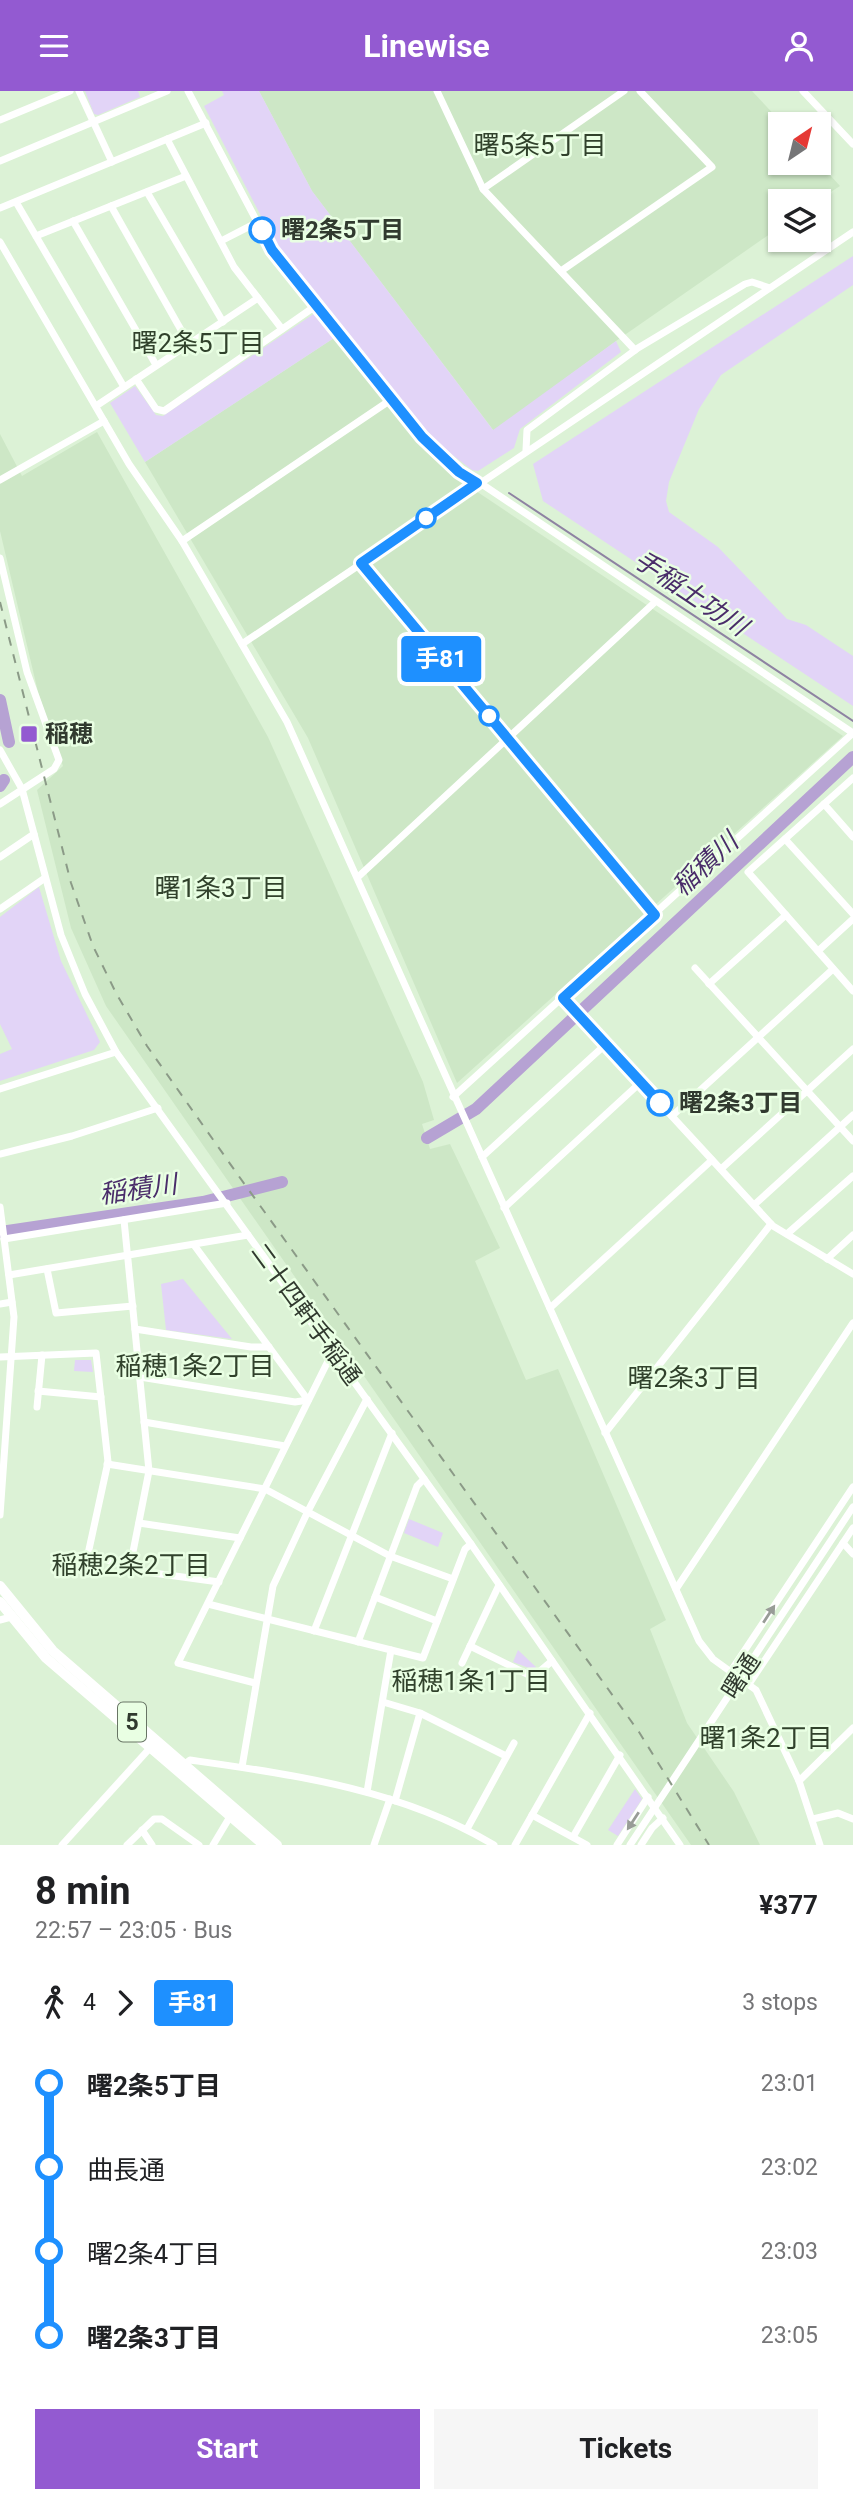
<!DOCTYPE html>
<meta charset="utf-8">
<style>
:root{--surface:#fff;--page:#f6f6f6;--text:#202124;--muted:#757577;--accent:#935ad1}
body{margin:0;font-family:Roboto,"Noto Sans JP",sans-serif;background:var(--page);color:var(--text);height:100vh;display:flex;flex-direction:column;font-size:26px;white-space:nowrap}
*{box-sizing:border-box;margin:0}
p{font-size:23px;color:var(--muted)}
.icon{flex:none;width:38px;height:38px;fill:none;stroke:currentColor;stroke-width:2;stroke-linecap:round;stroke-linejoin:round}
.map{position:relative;height:1754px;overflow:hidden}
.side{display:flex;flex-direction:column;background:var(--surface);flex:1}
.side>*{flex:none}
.badge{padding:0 14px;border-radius:5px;font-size:24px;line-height:46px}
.needle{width:46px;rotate:35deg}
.buttons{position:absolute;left:768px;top:21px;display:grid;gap:14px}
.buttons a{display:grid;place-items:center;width:63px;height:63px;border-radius:0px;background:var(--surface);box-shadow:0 2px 5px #0004;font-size:35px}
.map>.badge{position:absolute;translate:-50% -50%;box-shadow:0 0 0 4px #fff}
.legs{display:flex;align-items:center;gap:10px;height:77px;padding:0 35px;font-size:23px}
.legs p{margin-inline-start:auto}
.overview{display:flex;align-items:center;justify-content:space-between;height:119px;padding:0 35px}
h1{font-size:38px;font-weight:700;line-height:52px}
.action{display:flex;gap:14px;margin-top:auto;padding:14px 35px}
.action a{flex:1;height:80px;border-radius:0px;background:var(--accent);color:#fff;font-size:28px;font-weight:700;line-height:80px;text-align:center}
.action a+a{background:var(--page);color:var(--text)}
ul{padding:0 35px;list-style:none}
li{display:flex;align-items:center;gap:24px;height:84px;font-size:26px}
li i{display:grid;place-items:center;width:10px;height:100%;margin:0 9px;background:currentColor}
li i::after{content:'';width:18px;height:18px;margin:-9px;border:5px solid;border-radius:50%;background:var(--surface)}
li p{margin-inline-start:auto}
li:first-child i{background:linear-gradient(#0000 50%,currentColor 0)}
li:last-child i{background:linear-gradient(currentColor 50%,#0000 0)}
header{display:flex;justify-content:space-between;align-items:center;height:91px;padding:0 35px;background:var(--accent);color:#fff;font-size:32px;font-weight:700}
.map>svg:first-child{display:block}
.built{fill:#cde7c6}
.green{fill:#e2d4f7}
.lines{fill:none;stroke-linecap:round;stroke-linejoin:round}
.stream{stroke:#8e83a2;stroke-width:2}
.river{stroke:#b6a2d3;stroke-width:12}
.minor{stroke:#fff;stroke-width:7}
.highway{stroke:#fff;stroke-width:10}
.rail{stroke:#8b9a87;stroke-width:2;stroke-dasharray:9 9;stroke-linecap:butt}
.oneway{fill:#989c97}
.line-1-casing{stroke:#fff;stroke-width:16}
.line-1{stroke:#1e90ff;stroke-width:10}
.stop-1-dot{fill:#fff;stroke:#1e90ff;stroke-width:3.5}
.poi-dot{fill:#935ad1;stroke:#e9ffe3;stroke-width:2.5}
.labels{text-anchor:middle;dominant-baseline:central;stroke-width:5;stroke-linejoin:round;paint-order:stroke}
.shield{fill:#e9ffe3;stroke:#687565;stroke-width:2}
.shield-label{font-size:23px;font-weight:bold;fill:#313a2f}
.stop-label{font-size:24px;font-weight:bold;fill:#313a2f;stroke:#e9ffe3;text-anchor:start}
.poi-label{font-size:24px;font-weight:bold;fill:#313a2f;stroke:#e9ffe3;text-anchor:start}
.street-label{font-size:24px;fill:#313a2f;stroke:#e9ffe3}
.neighbourhood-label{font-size:26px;fill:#31422c;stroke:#e9ffe3}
.water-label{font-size:26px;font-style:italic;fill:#4a2d6a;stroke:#e9ffe3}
</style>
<header><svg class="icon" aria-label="menu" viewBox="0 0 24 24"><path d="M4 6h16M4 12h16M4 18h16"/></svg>Linewise<svg class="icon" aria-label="person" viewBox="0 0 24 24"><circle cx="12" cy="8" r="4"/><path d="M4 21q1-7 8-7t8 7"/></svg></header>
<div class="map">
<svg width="853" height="1754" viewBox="0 0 853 1754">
<rect width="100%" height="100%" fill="#dcf2d6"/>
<!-- built -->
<g class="built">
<polygon points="259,0 752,0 783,33 780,33 780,72 819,72 840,95 817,110 780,110 780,136 616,250 494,340 312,100"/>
<polygon points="334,247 425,360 458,388 843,645 457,992 308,647 145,371"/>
<polygon points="97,341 268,646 423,991 434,1029 422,1033 430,1058 450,1053 500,1157 475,1170 526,1289 558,1278 666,1529 650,1538 687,1632 734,1701 760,1754 691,1754 106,915 71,837 37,699 63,675 38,601 0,440 0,343 22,385"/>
</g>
<!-- green -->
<g class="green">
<polygon points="85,0 138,0 140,6 98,24 94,23"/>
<polygon points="222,0 259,0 312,100 493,339 616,250 621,261 520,338 514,357 478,380 472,379 442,356 419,332 277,156 204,15 224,4"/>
<polygon points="853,165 853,194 721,284 699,318 669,391 666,410 669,421 718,456 787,528 806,534 853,565 853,615 543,410 533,373"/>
<polygon points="315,222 334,247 145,371 110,312 135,295 156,324 163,325"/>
<polygon points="39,796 61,870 100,951 94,959 0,990 0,963 12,958 0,933 0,826"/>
<polygon points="183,1188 232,1248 166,1239 161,1193"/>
<polygon points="75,1269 91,1269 93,1281 74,1280"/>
<polygon points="409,1428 443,1442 438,1456 404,1442"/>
<polygon points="518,1559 536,1576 534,1579 513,1571"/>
<polygon points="635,1698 642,1708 618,1745 608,1739"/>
</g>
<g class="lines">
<!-- stream -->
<polyline class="stream" points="509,402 853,630"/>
<!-- river -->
<g class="river">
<polyline points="0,609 9,651"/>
<polyline points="0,695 4,689"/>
<polyline points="427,1047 476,1018 853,666"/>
<polyline points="0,1141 203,1111 282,1091"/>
</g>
<!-- minor -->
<g class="minor">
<polyline points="79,0 112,71"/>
<polyline points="188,0 272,159 422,347 443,367 853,642"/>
<polyline points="437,0 483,98 635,259"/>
<polyline points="803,0 853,53"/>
<polyline points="0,29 70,0"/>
<polyline points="167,48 234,176 282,238"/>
<polyline points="0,70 167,0"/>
<polyline points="483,98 624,0"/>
<polyline points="147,101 223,231"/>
<polyline points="16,111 124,296"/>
<polyline points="111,115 189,253"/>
<polyline points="0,117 206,32"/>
<polyline points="73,130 156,274"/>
<polyline points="36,145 186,85"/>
<polyline points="221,150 258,131"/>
<polyline points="0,151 129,373 182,450 287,631 699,1550 713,1568 756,1599 799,1690 820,1754"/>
<polyline points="561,180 712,76 640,0"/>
<polyline points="136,288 156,318 164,320 317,214"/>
<polyline points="96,315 258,207"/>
<polyline points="526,359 527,339 638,257 745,193 752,191 770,197"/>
<polyline points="0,389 104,330"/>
<polyline points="182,450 392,308"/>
<polyline points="0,467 27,581 59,669 54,678 0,713"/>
<polyline points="361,472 655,824"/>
<polyline points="242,553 853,141"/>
<polyline points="0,659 22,698 61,844 85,903 116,961 471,1453 680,1754"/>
<polyline points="853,687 748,781 853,900"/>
<polyline points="824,713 853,746"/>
<polyline points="785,748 853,823"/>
<polyline points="0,766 34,743"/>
<polyline points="358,786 655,511"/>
<polyline points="0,818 45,787"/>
<polyline points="818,860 853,828"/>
<polyline points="695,877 853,1050"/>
<polyline points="709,893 786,824"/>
<polyline points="563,907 773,1135 853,1183"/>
<polyline points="0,998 116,961"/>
<polyline points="453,1006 853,642"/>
<polyline points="672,1025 833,878"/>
<polyline points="0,1063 72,1045 158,1017"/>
<polyline points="482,1066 606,953"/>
<polyline points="721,1078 853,958"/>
<polyline points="754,1114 853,1024"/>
<polyline points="0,1116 14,1226 0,1424"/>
<polyline points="504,1117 641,991"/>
<polyline points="124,1129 149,1380 130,1476"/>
<polyline points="787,1143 853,1085"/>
<polyline points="4,1148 227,1112"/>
<polyline points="194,1154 308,1309"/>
<polyline points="827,1168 853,1144"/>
<polyline points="47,1178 56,1222 133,1215"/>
<polyline points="9,1184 248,1144"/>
<polyline points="0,1213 12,1211"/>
<polyline points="550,1217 712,1069"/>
<polyline points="135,1238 251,1256 269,1256"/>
<polyline points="0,1266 96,1262 108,1371 88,1463 146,1481 219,1491"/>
<polyline points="140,1286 295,1311 308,1309"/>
<polyline points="38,1300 101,1306"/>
<polyline points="37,1316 42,1264"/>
<polyline points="144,1331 285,1355"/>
<polyline points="605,1342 771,1133"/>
<polyline points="107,1373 265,1398 390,1465 453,1488"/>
<polyline points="139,1432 240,1447"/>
<polyline points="843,1452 853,1463"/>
<polyline points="676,1498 853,1232"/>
<polyline points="375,1506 437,1530"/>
<polyline points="208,1513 423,1567 465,1458 471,1453"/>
<polyline points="0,1529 11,1526"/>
<polyline points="314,1540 392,1342"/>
<polyline points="358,1551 417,1395 424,1388"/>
<polyline points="470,1555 533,1586 552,1570"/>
<polyline points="462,1572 499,1494"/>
<polyline points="731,1580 853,1396"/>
<polyline points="255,1592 178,1572 333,1260"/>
<polyline points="749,1593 853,1437"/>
<polyline points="383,1611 420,1622 506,1665"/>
<path d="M182,1675L190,1669C295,1684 401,1698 494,1754"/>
<polyline points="242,1676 273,1495 308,1420 367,1308"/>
<polyline points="799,1690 853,1637"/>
<polyline points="367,1701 391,1559"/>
<polyline points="395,1710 420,1622"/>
<polyline points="532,1724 587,1754"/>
<polyline points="813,1728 838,1722 853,1728"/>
<polyline points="467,1738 514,1652"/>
<polyline points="142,1739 152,1754"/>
<polyline points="573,1746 620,1664"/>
<polyline points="62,1754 150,1657"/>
<polyline points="127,1754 154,1728 162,1728 199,1754"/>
<polyline points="213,1754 231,1724"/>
<polyline points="374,1754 390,1708"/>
<polyline points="515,1754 590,1622"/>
<polyline points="617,1754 648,1706"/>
<polyline points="630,1754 853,1416"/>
<polyline points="641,1754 652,1737 663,1727"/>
</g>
<!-- highway -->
<g class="highway">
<polyline points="0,1495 53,1560 277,1754"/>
<polyline points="0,1511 46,1567 264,1754"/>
</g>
<!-- rail -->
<polyline class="rail" points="0,511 71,792 93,855 116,902 147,955 238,1084 639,1641 709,1754"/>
</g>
<!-- one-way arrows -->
<defs><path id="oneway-solid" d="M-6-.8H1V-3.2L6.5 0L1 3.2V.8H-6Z" transform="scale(1.75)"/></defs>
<g class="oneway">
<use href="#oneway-solid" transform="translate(769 1523) rotate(-57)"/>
<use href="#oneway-solid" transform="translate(633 1730) rotate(123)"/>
</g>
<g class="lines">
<!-- line-1 casing -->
<g class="line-1-casing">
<polyline id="line-1" points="262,139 272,159 422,346 459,381 477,392 361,472 655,824 563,907 660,1012"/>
</g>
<!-- line-1 -->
<use href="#line-1" class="line-1"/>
</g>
<!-- markers -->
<g class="stop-1-dot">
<circle cx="262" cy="139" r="12"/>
<circle cx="426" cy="427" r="9"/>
<circle cx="489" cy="625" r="9"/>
<circle cx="660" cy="1012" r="12"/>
</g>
<rect class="poi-dot" x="20" y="634" width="18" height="18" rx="3.5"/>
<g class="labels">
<!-- shield labels -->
<rect class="shield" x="118" y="1611.5" width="28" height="39" rx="5"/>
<g class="shield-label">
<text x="132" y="1631">5</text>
</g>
<!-- stop labels -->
<g class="stop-label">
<text x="281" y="139">曙2条5丁目</text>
<text x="679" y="1012">曙2条3丁目</text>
</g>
<!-- poi labels -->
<g class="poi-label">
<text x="45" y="643">稲穂</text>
</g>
<!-- street labels -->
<g class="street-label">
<text transform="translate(306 1223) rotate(54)">二十四軒手稲通</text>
<text transform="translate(741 1585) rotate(-57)">曙通</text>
</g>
<!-- neighbourhood labels -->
<g class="neighbourhood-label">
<text x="540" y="54">曙5条5丁目</text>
<text x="198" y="252">曙2条5丁目</text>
<text x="221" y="797">曙1条3丁目</text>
<text x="195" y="1275">稲穂1条2丁目</text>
<text x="694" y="1287">曙2条3丁目</text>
<text x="131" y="1474">稲穂2条2丁目</text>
<text x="471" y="1590">稲穂1条1丁目</text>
<text x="766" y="1647">曙1条2丁目</text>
</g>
<!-- water labels -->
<g class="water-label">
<text transform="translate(691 502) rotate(34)">手稲土功川</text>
<text transform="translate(705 773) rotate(-43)">稲積川</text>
<text transform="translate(138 1098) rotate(-8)">稲積川</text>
</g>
</g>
</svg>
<div class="buttons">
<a><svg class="needle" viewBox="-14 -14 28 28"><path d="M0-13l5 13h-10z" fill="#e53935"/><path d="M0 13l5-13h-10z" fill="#757577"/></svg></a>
<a><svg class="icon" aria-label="layers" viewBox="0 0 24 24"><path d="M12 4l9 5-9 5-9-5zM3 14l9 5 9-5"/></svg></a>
</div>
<b class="badge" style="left:441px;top:568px;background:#1e90ff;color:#fff">手81</b>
</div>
<section class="side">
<div class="overview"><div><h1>8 min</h1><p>22:57 – 23:05 · Bus</p></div><b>¥377</b></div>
<div class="legs"><svg class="icon" aria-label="walk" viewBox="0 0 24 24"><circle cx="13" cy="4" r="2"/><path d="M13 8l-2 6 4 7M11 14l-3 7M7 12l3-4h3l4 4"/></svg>4<svg class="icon" aria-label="forward" viewBox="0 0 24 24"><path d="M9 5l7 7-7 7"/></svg><b class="badge" style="background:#1e90ff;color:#fff">手81</b><p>3 stops</p></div>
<ul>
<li><i style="color:#1e90ff"></i><b>曙2条5丁目</b><p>23:01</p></li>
<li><i style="color:#1e90ff"></i><span>曲長通</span><p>23:02</p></li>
<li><i style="color:#1e90ff"></i><span>曙2条4丁目</span><p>23:03</p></li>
<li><i style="color:#1e90ff"></i><b>曙2条3丁目</b><p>23:05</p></li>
</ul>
<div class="action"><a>Start</a><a>Tickets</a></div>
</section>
